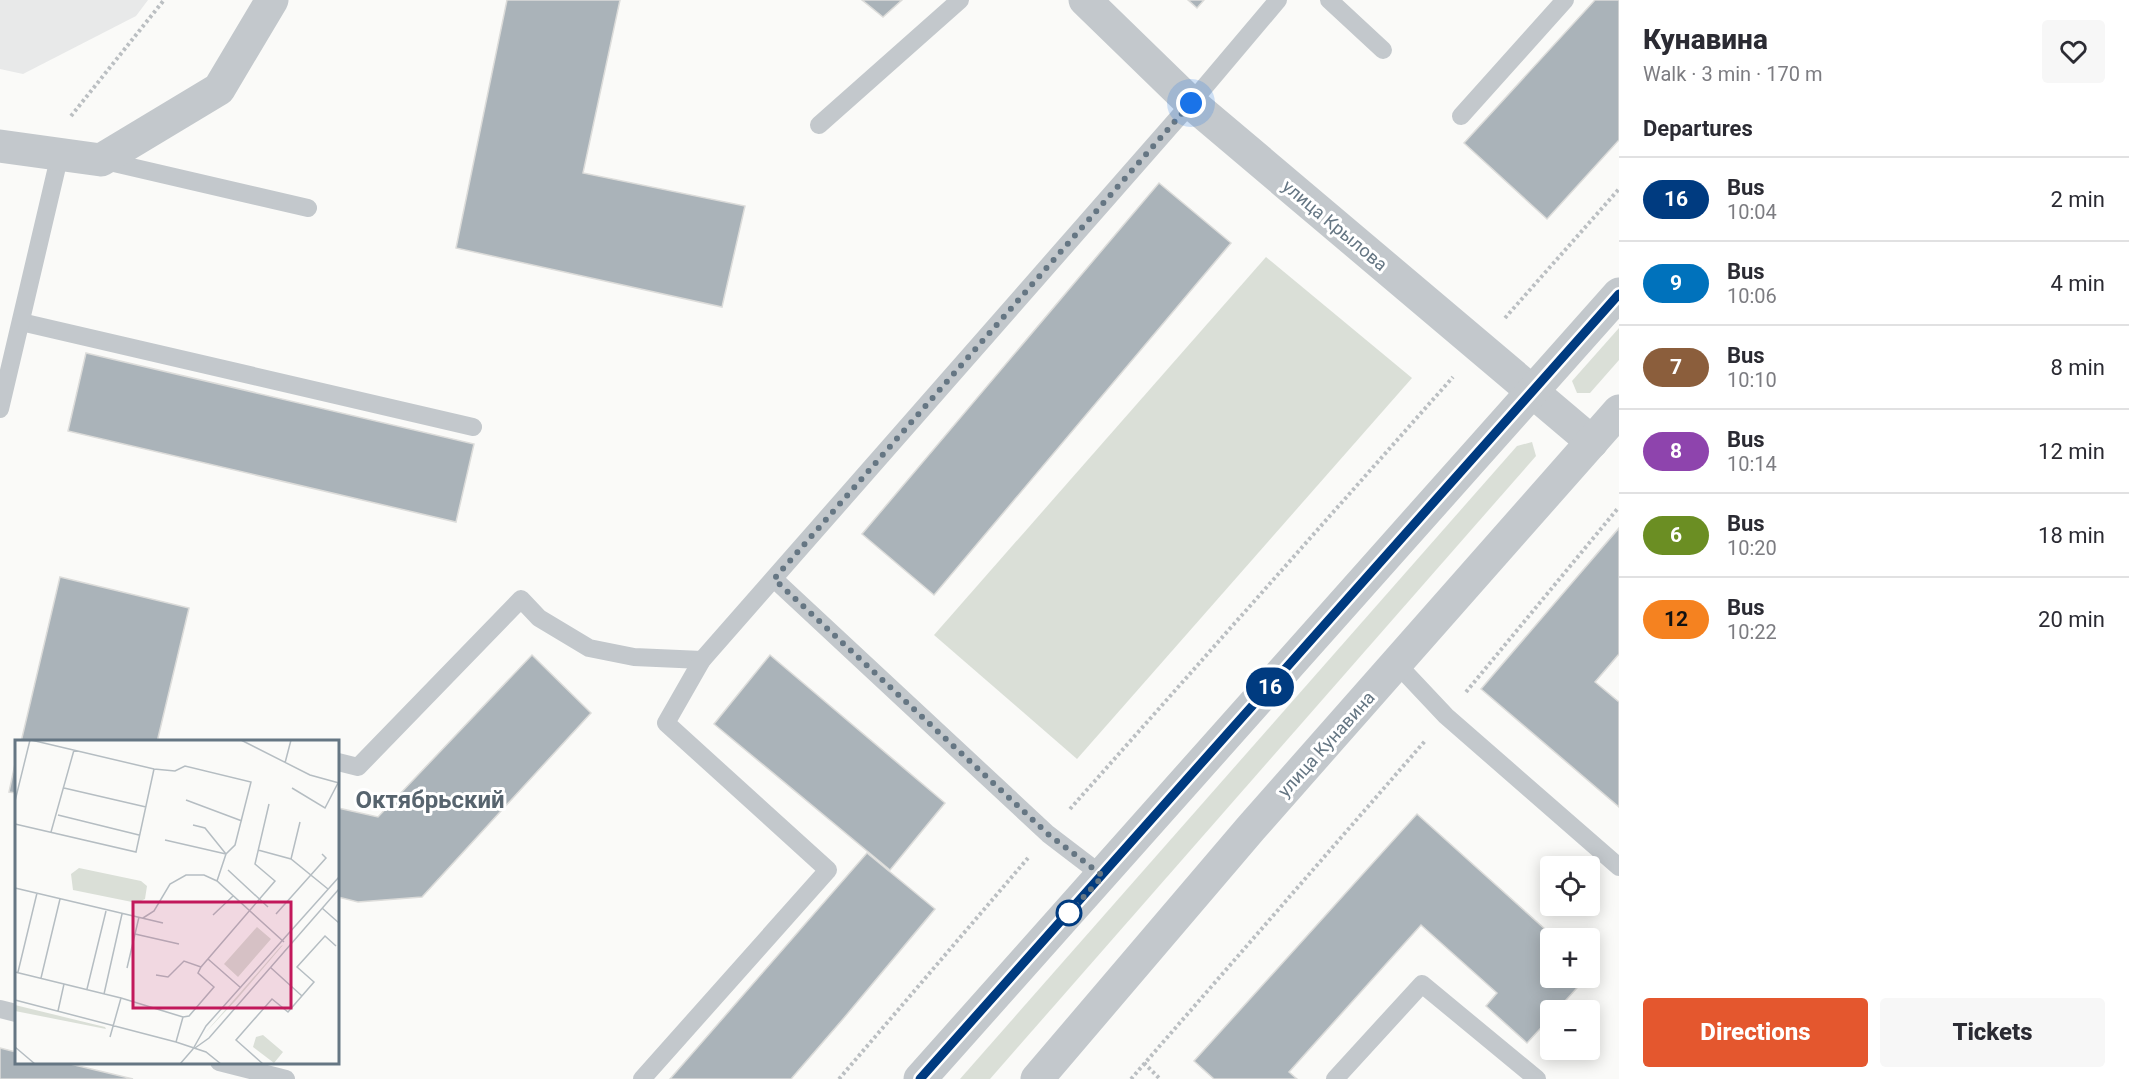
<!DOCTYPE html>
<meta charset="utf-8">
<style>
:root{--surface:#fff;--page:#f7f7f7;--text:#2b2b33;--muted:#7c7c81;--line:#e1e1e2;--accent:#e4572e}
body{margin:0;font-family:Roboto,sans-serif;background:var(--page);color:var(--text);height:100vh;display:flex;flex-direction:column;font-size:22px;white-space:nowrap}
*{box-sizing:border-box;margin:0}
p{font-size:20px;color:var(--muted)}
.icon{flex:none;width:33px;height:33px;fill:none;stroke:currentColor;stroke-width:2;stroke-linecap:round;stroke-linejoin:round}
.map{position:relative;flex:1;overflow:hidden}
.panel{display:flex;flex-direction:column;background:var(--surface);width:510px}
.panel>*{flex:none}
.badge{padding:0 12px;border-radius:20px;font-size:21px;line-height:39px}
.fabs{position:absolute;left:1540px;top:856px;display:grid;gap:12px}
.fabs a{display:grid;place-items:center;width:60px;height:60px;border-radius:6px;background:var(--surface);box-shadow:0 3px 15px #0003;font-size:30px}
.you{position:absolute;width:30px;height:30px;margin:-15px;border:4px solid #fff;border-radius:50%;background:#1a73e8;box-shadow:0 0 0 9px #1a73e833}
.map>.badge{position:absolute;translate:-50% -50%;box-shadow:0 0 0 3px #fff}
h2{padding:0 24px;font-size:22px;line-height:54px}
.round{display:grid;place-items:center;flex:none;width:63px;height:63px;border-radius:6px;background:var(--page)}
.overview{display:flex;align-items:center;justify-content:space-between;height:102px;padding:0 24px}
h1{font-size:28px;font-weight:800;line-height:45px}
.cta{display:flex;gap:12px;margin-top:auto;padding:12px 24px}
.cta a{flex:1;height:69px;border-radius:6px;background:var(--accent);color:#fff;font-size:24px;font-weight:800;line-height:69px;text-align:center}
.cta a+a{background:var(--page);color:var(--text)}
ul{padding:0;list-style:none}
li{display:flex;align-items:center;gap:18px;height:84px;padding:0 24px;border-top:2px solid var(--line)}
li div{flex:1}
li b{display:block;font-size:22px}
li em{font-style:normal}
li .badge{min-width:66px;font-weight:700;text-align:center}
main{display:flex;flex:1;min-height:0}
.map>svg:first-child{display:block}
.built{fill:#e8e9e9}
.green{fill:#dadfd7}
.building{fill:#aab3b9;stroke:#dcdcda;stroke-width:1.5}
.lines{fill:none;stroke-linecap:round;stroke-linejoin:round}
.path{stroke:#bbbfc2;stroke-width:4;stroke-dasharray:3 3;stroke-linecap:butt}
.service{stroke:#c3c8cc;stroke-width:18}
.tertiary{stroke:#c3c8cc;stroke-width:33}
.line-casing{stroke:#fff;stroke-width:14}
.line{stroke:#003b80;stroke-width:9}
.walk{stroke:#657683;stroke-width:6;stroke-dasharray:0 10.8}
.stop-dot{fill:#fff;stroke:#003b80;stroke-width:3}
.labels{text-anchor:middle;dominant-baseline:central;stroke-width:6;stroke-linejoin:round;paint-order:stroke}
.street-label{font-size:18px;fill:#657683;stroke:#fff}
.district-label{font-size:24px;font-weight:bold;fill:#57646e;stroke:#fff}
.inset-road{fill:none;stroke:#b5bdc2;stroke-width:1.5}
.view{fill:#c2185b;fill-opacity:0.15;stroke:#c2185b;stroke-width:3}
.inset-edge{fill:none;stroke:#657683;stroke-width:3}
</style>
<main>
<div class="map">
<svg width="1619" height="1079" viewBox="0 0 1619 1079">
<rect width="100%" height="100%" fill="#fafaf8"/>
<!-- built -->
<polygon class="built" points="0,0 148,0 136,16 23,74 0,69"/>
<!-- green -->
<g class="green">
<polygon points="1266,257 1412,378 1077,759 934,635"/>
<polygon points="1619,328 1619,360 1590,393 1577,393 1572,381"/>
<polygon points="1532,442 1536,456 990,1079 960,1079 1517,446"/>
</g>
<!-- building -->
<g class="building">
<polygon points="507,0 620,0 583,173 745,206 722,307 456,248"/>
<polygon points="862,0 902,0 883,17"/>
<polygon points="1188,0 1204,0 1197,8"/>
<polygon points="1595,0 1619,0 1619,140 1547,219 1464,143"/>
<polygon points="1159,183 1231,243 934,595 862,534"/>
<polygon points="86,353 474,444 456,522 68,431"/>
<polygon points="1619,528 1619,654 1595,682 1619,702 1619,807 1481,689"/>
<polygon points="60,577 189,608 157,742 21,742"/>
<polygon points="532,655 591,713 422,897 358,902 338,897 338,808 378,817"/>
<polygon points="770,655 945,803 890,870 714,724"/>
<polygon points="16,759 16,793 9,792"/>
<polygon points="1417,814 1556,939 1551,939 1551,978 1586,978 1556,1011 1551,1011 1551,1017 1527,1043 1486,1006 1497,993 1421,925 1289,1072 1297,1079 1214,1079 1194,1061"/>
<polygon points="867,853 935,909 843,1019 791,1079 670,1079"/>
<polygon points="0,1048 16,1052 16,1062 62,1062 133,1079 0,1079"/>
</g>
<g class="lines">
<!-- path -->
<g class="path">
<polyline points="71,116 164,0"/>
<polyline points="1505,318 1619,189"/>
<polyline points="1466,692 1619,507"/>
<polyline points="1070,809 1453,377"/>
<polyline points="1144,1063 1160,1079"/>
<polyline points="839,1079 1028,858"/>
<polyline points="1131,1079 1425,741"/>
</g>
<!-- service -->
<g class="service">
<polyline points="1329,0 1383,50"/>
<polyline points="1461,116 1565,0"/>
<polyline points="819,125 960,0"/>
<polyline points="101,160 308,208"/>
<polyline points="21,322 473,427"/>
<polyline points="0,409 60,154"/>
<polyline points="774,579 1048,834 1103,876"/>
<polyline points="1397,664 1446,716 1619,867"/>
<polyline points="338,762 358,767 521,599 539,618 589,648 634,657 702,660"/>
<polyline points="0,1009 16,1013"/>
<polyline points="219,1062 286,1079"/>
<polyline points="642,1079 828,870 666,723 702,660 1191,103 1278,0"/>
<polyline points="1335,1079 1422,984 1537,1079"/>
</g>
<!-- tertiary -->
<g class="tertiary">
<polyline points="1085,0 1191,103 1592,442"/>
<polyline points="0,146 101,160 219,89 272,0"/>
<polyline points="920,1079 1619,294"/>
<polyline points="1037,1079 1251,828 1619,411"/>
</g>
</g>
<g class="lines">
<!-- line casing -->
<g class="line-casing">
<polyline id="line" points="920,1079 1619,294"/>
</g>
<!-- line -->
<use href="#line" class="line"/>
<!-- walk -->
<polyline class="walk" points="1069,913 1103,876 1048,834 774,579 1191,103"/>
</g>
<!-- markers -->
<circle class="stop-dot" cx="1069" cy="913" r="12"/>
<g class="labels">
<!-- street labels -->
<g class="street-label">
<text transform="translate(1335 225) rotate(40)">улица Крылова</text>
<text transform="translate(1326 744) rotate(-48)">улица Кунавина</text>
</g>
<!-- district labels -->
<g class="district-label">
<text x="430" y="800">Октябрьский</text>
</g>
</g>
<!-- overview -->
<g transform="translate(15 740)">
<rect width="324" height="324" fill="#fafaf8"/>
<path d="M64,128L126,141L132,146L130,159L122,163L58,150L56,134ZM242,187L256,199L223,237L209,224ZM268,205L222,259L190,293L266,206ZM0,265L90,287L91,289L0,271ZM248,295L268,312L259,323L238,307L241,297Z" fill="#dadfd7"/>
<path class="inset-road" d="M16,0L139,29L160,31L170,26L236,42L220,105L211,114L202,141M226,0L295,35L324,43M270,23L276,0M49,48L131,67M277,48L310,68L323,43M171,60L227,81M0,61L15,0M43,75L124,95M0,84L121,112L139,29M178,85L190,88L211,114M36,92L59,10M150,100L211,114M243,110L276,119L313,149M276,119L285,82M213,130L253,167M0,148L148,183M307,168L324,183M261,174L311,118L307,114M198,175L218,156M128,178L139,171L155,144L171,135H189L202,141L269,202M120,194L164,204M193,219L226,248M255,227L287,256M112,228L124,177M0,232L106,258M3,232L22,153M141,235L153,237L169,221L186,227M26,238L45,159M72,249L91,171M89,254L107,174M0,260L161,302L191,312L206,324M43,271L49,244M168,277L174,276L199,247L183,233L186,227L260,141L240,124L254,64M95,297L106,258L168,277M161,302L168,277M0,307L20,324M180,308L194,298L324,149M178,309L191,286L324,137M165,324L178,309M248,324L221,300L257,259L273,272L299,242L282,227L310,196L321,206"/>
<path class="view" d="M118,162H276V268H118Z"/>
<rect width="324" height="324" class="inset-edge"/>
</g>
</svg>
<div class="fabs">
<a><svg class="icon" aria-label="locate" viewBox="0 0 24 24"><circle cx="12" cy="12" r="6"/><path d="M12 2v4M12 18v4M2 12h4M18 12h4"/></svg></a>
<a>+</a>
<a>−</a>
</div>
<div class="you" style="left:1191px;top:103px"></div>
<b class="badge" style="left:1270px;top:687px;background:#003b80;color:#fff">16</b>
</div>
<section class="panel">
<div class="overview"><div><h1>Кунавина</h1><p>Walk · 3 min · 170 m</p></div><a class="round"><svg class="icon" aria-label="heart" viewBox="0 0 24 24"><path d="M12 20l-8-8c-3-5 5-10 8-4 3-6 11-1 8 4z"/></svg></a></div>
<h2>Departures</h2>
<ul>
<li><span class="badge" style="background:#003b80;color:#fff">16</span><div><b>Bus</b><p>10:04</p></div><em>2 min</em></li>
<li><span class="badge" style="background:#0072bc;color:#fff">9</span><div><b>Bus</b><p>10:06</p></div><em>4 min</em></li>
<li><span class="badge" style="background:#8b5e3c;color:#fff">7</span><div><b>Bus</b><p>10:10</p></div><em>8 min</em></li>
<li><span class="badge" style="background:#8e44ad;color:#fff">8</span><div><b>Bus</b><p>10:14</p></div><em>12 min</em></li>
<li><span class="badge" style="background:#6b8e23;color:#fff">6</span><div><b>Bus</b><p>10:20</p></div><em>18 min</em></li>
<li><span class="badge" style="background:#f58220;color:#111">12</span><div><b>Bus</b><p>10:22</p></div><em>20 min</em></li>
</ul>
<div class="cta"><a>Directions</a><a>Tickets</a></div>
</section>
</main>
